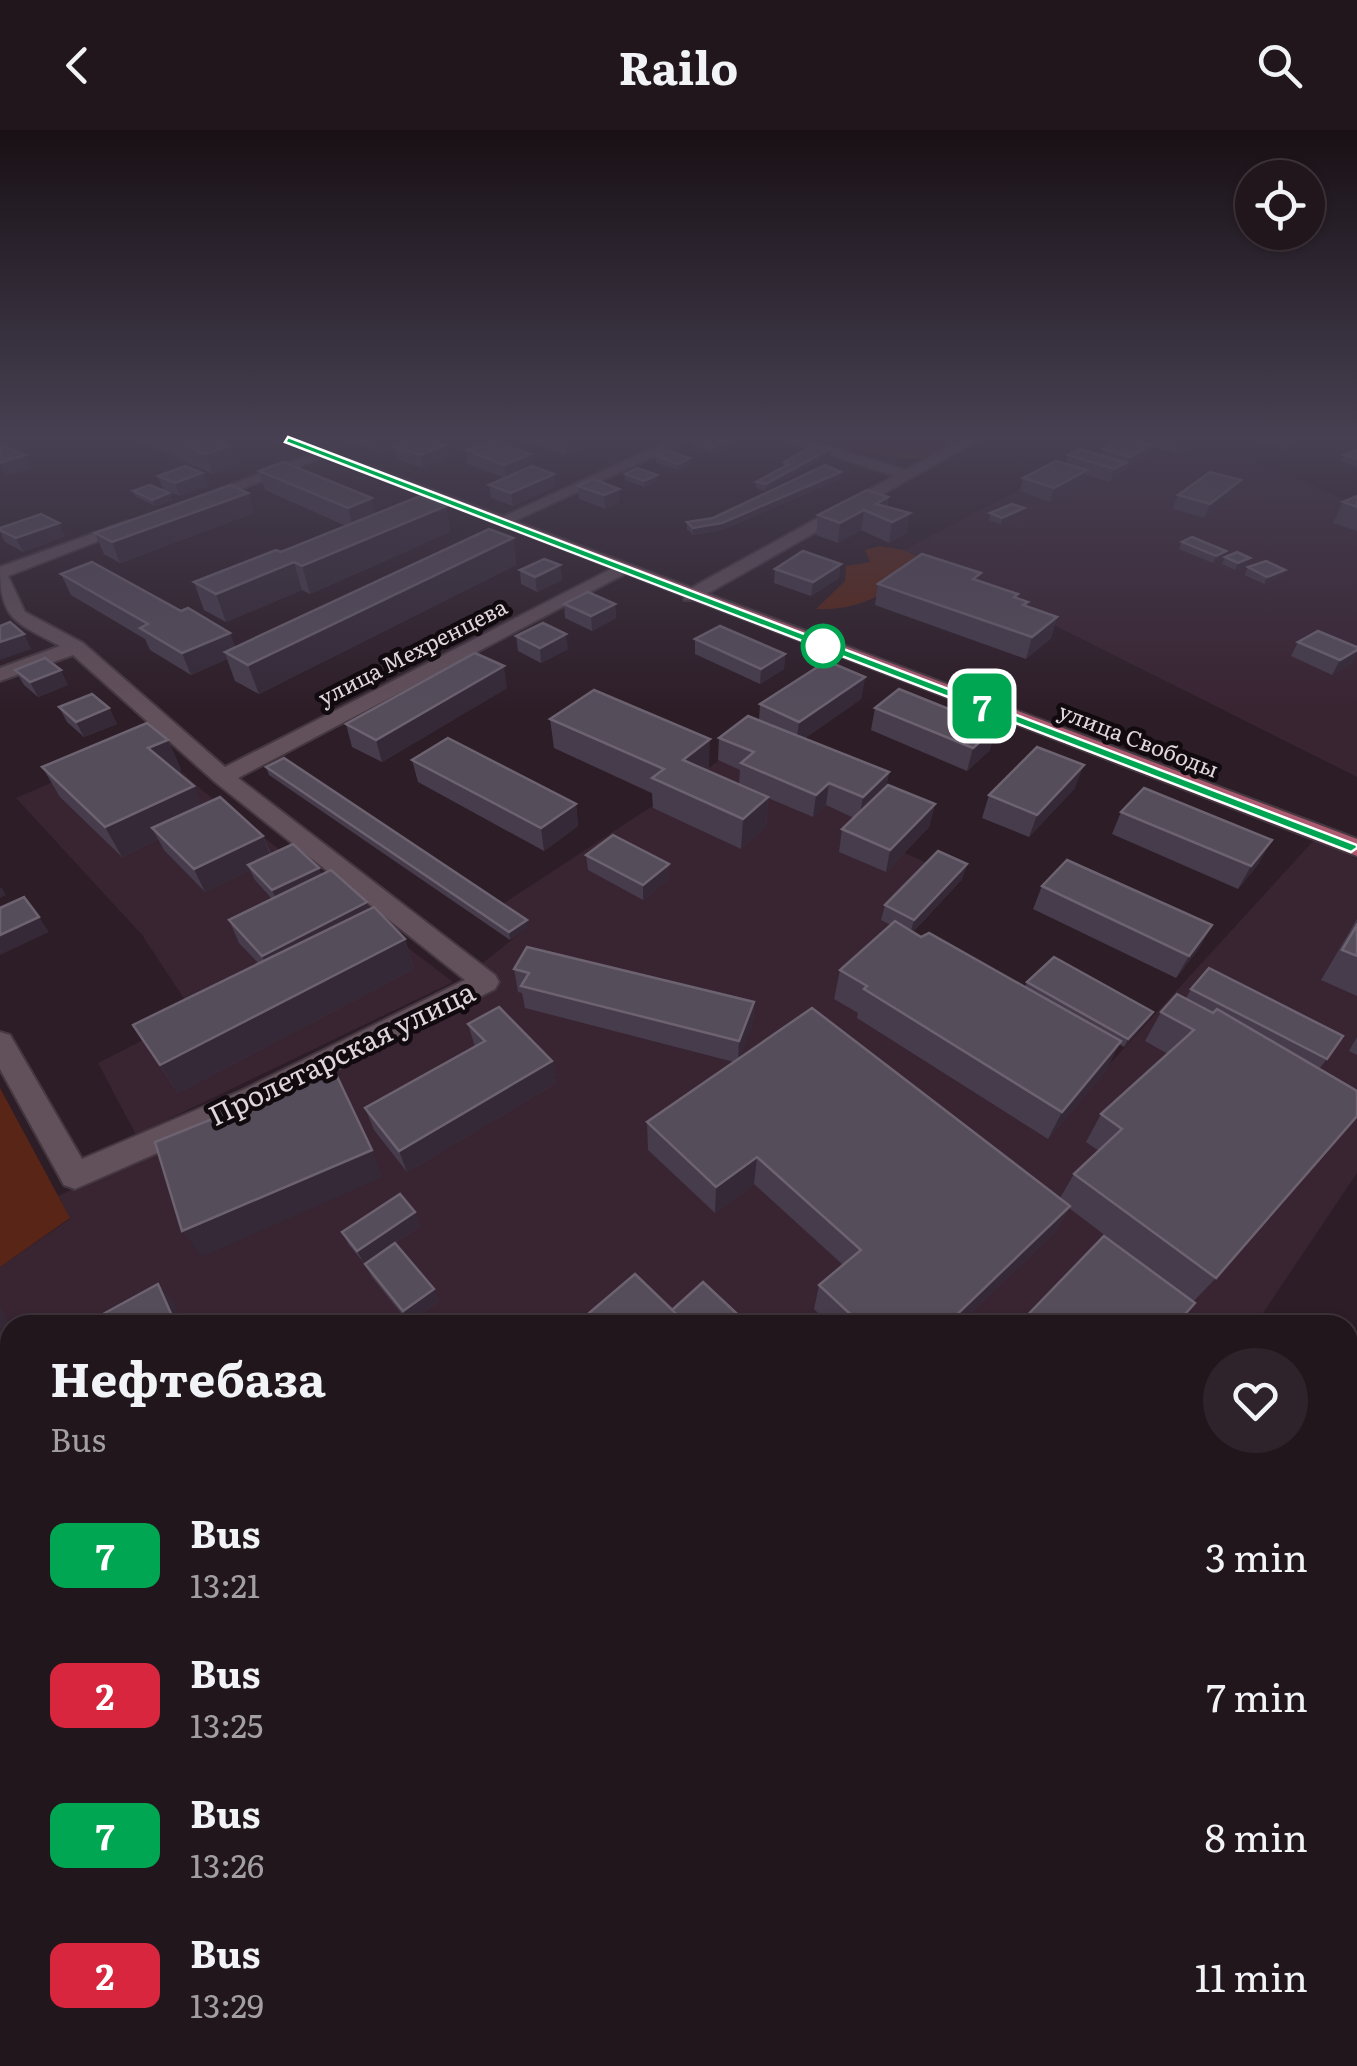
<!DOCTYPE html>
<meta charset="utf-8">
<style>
:root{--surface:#22161d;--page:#2e232a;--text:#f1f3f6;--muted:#a29fa4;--line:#3f353b}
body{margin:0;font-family:Literata,serif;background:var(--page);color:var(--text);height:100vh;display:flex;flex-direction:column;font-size:38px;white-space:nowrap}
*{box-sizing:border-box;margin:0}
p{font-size:32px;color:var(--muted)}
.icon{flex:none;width:55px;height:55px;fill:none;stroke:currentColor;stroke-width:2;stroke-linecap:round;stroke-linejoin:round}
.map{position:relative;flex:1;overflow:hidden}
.side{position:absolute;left:0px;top:1185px;width:1358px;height:752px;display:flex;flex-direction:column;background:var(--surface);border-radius:30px 30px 0 0;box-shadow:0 2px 8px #0004,0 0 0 2px var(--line)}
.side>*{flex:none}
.badge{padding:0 20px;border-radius:15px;font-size:35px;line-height:65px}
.buttons{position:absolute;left:1235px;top:30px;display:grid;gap:20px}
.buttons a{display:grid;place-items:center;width:90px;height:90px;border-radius:50%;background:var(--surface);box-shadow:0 2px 8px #0004,0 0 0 2px var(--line);font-size:50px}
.map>.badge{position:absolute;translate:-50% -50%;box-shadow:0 0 0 5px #fff}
.round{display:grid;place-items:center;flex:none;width:105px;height:105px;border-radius:52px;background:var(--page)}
.summary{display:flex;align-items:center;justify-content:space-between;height:170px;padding:0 50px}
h1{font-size:48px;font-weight:700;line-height:75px}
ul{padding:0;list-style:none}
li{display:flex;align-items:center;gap:30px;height:140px;padding:0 50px}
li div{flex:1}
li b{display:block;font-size:38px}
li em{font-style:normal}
li .badge{min-width:110px;font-weight:700;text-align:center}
header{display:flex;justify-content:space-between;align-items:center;height:130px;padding:0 50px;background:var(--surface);font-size:45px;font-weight:700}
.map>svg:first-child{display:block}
.built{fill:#392432}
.green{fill:#592516}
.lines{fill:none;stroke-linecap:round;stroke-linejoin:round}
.minor-casing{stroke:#453841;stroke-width:4}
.major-casing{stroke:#453841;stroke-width:4}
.minor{fill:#62505b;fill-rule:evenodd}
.major{fill:#ab5a6f;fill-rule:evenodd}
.wall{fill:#463c4c}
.shaded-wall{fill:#352937}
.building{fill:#564d5b;stroke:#6c6270;stroke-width:2.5}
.line{fill:#00a651;stroke:#fff;stroke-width:2.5}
.stop-dot{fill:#fff;stroke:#00a651;stroke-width:5}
.labels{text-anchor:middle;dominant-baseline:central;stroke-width:9;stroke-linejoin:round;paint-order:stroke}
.far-street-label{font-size:22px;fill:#e0d5dc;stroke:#110a0e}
.street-label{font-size:28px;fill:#e0d5dc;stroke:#110a0e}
</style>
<header><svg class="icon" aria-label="back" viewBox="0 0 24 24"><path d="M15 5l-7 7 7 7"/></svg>Railo<svg class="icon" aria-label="search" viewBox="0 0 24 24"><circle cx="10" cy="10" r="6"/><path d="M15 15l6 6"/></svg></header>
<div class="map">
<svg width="1357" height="1936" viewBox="0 0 1357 1936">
<rect width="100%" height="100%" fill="#2d1d27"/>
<!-- built -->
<g class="built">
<polygon points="1109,313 1161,328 1244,329 1357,374 1357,647 904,420"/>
<polygon points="596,590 709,638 747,608 905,723 962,749 910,805 1105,939 1315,709 1357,729 1357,1043 1255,1195 10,1195 10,1928 694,1928 687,1936 0,1936 0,1137 70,1089 58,1066 255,975 497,851 480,835 528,797 498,777 663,669 554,618"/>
<polygon points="147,611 203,661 453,852 136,1005 98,933 194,884 142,805 16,668"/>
</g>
<!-- green -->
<g class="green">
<polygon points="841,310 962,310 924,329 908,329 831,316"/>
<path d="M879,416L904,420L925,431C893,461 861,481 816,479L845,451L846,436L870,432L865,420Z"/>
<polygon points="0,958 70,1088 0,1137"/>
</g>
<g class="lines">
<!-- minor casing -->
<g class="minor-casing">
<g id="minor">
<polygon points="671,310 689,310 508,394 494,391"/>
<polygon points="786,310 807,310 905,340 961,310 978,310 696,470 684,470 684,462 894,346"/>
<polygon points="320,321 332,324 202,374 188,371"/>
<path d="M128,391L142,394L8,446L25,482L83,513L225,637L619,435L634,439L238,648L495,845L499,852L495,859L267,975L75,1059L64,1055L0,939V902L10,905L82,1029L245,959L465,850L215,652L73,525L0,551V538L60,516C16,492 0,491 0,437Z"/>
<polygon points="1348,1275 1357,1279 1357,1320 1348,1316"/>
<polygon points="751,1928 807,1928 804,1936 747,1936"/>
</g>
</g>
<!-- major casing -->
<g class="major-casing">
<polygon id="major" points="281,310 300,310 1357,709 1357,726"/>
</g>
<!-- minor -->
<use href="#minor" class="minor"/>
<!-- major -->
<use href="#major" class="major"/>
</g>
<!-- wall -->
<g class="wall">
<polygon points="138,310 214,310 235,336 213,344"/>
<polygon points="346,310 431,310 447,328 423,338 397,329 394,317 379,322"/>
<polygon points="522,310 586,310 586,316 565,325"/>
<polygon points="1154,310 1194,310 1192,310 1190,317 1176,323 1152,316"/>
<polygon points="1255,310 1297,310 1295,315 1285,319"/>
<polygon points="693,311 726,317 712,324 693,318"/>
<polygon points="830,319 829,325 765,361 756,358 756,352 783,337 784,332"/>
<polygon points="1103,319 1148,327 1124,340 1122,346 1110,352 1085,345 1083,354 1050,372 1020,361 1023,348 1066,334 1068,325 1102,326"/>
<polygon points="466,320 530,324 531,336 554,344 555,357 513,376 491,368 489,355 505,348 468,334"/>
<polygon points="1357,320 1357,337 1341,331 1344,325"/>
<polygon points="656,326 690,328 690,335 678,340 656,333"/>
<polygon points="259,341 376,384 446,376 450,402 310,464 302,460 226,492 204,480 194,452 281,422 346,396 265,360"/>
<polygon points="841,342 840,349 722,400 693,405 687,399 687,392 713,388"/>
<polygon points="202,343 207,356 180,366 163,359 158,346"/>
<polygon points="625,344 657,345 657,351 644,357 625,350"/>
<polygon points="578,356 620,372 605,379 579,369"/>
<polygon points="133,361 172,370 155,376 136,367"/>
<polygon points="248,363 254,383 120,433 104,424 95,403"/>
<polygon points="1235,363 1204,388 1173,379 1178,365"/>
<polygon points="1357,366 1357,401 1333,393 1343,372"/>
<polygon points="888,367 887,377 907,403 889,413 861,400 838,413 816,405 818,385"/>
<polygon points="1024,378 1022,385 1001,395 989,390 990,383"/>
<polygon points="0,398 65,406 23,422 5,412 0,402"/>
<polygon points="513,408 516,435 259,564 235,551 227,529 191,545 150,520 145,509 71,465 61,444 235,517"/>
<polygon points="1182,412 1223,428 1213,433 1179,419"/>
<polygon points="1225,427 1250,428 1247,435 1235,440 1222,434"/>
<polygon points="560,435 562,450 537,462 521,454 520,440"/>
<polygon points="1248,437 1285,440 1282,447 1264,454 1245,445"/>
<polygon points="775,439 839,448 811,466 774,453"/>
<polygon points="979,451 1018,464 1017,468 1026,476 1057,487 1051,508 1026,529 875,475 878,454"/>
<polygon points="564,474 615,474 616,488 592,501 565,488"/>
<polygon points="516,506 568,519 541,533 518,521"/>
<polygon points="695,509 785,524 784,539 760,554 695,524"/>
<polygon points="1298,512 1352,533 1332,545 1291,526"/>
<polygon points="15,540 68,555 38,567 24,555"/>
<polygon points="865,547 861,569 805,608 889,642 886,657 935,674 929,697 886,742 839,722 842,699 854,688 826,675 813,687 768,668 766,697 741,719 653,678 652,663 554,618 550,589 709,638 707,640 739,654 740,640 718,630 719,608 759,590 760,574"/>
<polygon points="507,558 382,632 352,617 346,594"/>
<polygon points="59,577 109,578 117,594 84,607 67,592"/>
<polygon points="875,578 990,620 967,641 871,600"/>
<polygon points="168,610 181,640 176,642 202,675 263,706 271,724 319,738 321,744 369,780 405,809 414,839 178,963 133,895 259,834 239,813 229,790 272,769 255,750 250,740 205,762 164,720 158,709 122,727 60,667 42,637"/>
<polygon points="412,630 576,674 578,696 544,721 418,652"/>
<polygon points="266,637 528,797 510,810 269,645"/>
<polygon points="1075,658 1029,707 982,688 989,665"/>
<polygon points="1121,682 1259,733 1238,759 1112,704"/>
<polygon points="586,725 669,749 643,770 588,740"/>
<polygon points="967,734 962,749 913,802 1025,857 1027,852 1153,882 1149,889 1124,917 1119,914 1106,940 1048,1009 857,888 858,883 834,869 840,840 891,795 881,790 885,775"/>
<polygon points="1042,756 1212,795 1199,818 1176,848 1033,779"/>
<polygon points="1357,789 1357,866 1321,850"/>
<polygon points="514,839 754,872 753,894 739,928 1060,1068 1074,1044 1099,1021 1086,1012 1101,984 1168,924 1145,911 1161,882 1186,868 1191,859 1327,929 1319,939 1216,1148 1193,1172 1069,1078 1055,1102 958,1195 830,1195 814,1179 819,1155 843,1135 754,1054 715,1083 648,1020 647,992 734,932 525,878 522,863 518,862"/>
<polygon points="468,894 552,931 556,953 407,1042 374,1000 365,978 475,917"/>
<polygon points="1357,907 1357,925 1349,921"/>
<polygon points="415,1082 420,1096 364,1133 349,1115 342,1102"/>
<polygon points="365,1134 440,1171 409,1193 372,1147"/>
<polygon points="1348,1493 1357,1501 1357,1586 1348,1578"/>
<polygon points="1048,1928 1127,1928 1135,1936 1044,1936"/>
</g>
<!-- shaded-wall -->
<g class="shaded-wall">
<polygon points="376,310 409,310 409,311 379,322"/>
<polygon points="569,310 586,310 586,316 565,325 564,312"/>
<polygon points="1180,310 1192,310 1190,317 1176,323"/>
<polygon points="1289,310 1297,310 1295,315 1285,319"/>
<polygon points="726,311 726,317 712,324 712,317"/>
<polygon points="1152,314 1148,327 1125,340 1130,327"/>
<polygon points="445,315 447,328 423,338 420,325"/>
<polygon points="229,316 235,336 213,344 206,324"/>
<polygon points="830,319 829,325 765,361 766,354"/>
<polygon points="530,324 531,337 506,348 504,335"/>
<polygon points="25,325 31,338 6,346 0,333"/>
<polygon points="690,328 690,335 678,340 678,334"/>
<polygon points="1126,333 1122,346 1110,352 1114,339"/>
<polygon points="1087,340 1083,354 1050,372 1054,358"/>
<polygon points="841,342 840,349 722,400 693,405 693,398"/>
<polygon points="202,343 207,356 180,366 175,353"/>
<polygon points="554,344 555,357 513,376 511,363"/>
<polygon points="657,345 657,351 644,357 644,351"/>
<polygon points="1241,350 1235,363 1204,388 1210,374"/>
<polygon points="619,359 620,372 605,379 604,365"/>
<polygon points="169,363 172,370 155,376 152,370"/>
<polygon points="248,363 254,383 120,433 112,412"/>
<polygon points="888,367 885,387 876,374"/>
<polygon points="372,368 377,389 353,399 348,378"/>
<polygon points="446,376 450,402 310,464 302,436"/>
<polygon points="1024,378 1022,385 1001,395 1002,388"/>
<polygon points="864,380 861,400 838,413 840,393"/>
<polygon points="910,383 907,403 889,413 892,392"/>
<polygon points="59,393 65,406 23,422 16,408"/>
<polygon points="513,408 516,435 259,564 248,535"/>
<polygon points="1226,421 1223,428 1213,433 1216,426"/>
<polygon points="1250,428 1247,435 1235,440 1238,433"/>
<polygon points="294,432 302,460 226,492 216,464"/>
<polygon points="841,434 839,448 811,466 813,452"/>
<polygon points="560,435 562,450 537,462 535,447"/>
<polygon points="1285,440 1282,447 1264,454 1267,447"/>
<polygon points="615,474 616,488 592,501 591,486"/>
<polygon points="1057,487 1051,508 1026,529 1032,507"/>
<polygon points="230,503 238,524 225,522 227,529 191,545 182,523"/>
<polygon points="24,504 31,519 0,530 0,512"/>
<polygon points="566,504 568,519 541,533 540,518"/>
<polygon points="1357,520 1357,524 1352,533 1332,545 1340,530"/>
<polygon points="785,524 784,539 760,554 761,539"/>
<polygon points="504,536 507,558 382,632 376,610"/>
<polygon points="61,540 68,555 38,567 30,552"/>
<polygon points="865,547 861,569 796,614 799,592"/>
<polygon points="109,578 117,594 84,607 76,592"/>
<polygon points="996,598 990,620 967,641 973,618"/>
<polygon points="710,609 709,638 683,660 683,630"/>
<polygon points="168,610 181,640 163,648 148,618"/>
<polygon points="1084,635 1075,658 1029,707 1037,685"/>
<polygon points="889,642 885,665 859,690 863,667"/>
<polygon points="829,653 826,675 813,687 816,665"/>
<polygon points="194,656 207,686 152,698 158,709 122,727 105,697"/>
<polygon points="768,667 766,697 741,719 743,689"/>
<polygon points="576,674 578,696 544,721 541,698"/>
<polygon points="935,674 929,697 886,742 890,720"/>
<polygon points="263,706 272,729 248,735 250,740 205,762 194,739"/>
<polygon points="1272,710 1259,733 1238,759 1251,736"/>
<polygon points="669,734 669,749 643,770 643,755"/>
<polygon points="967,734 962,749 910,805 914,790"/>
<polygon points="319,738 324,753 279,775 272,760"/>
<polygon points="1,757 6,765 0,768 0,758"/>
<polygon points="367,772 374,795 273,849 262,826"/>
<polygon points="39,787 49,802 0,825 0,805"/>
<polygon points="527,790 528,797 510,810 509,802"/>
<polygon points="1212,795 1199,818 1176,848 1189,826"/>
<polygon points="405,809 414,839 178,963 160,935"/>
<polygon points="754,872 753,894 738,933 739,911"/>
<polygon points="1153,882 1149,889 1124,917 1128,909"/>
<polygon points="1121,911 1106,940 1048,1009 1062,982"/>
<polygon points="552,931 556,953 407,1042 399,1021"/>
<polygon points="372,1020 383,1047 202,1127 182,1101"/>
<polygon points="757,1027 754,1054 715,1083 716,1057"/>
<polygon points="1070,1076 1055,1102 958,1195 946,1195"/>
<polygon points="415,1082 420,1096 364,1133 357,1121"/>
<polygon points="158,1154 174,1173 184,1195 176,1195"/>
<polygon points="434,1159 440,1171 409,1193 403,1181"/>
<polygon points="0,1174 9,1197 0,1202"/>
<polygon points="10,1314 10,1342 0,1348 0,1320"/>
<polygon points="10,1461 10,1497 0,1504 0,1467"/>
<polygon points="0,1755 10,1783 10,1872 0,1875"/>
<polygon points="52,1928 96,1928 100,1936 55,1936"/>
</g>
<!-- building -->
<g class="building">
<polygon points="173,310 214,310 229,316 206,324"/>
<polygon points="409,310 431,310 445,315 420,325 394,316"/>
<polygon points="492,310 530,324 504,335 466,320"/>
<polygon points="696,310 723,310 726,311 712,317 693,311"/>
<polygon points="1121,310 1136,310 1152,314 1130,327 1103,319"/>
<polygon points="816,314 830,319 766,354 756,352 789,334 784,332"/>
<polygon points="3,315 25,325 0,333 0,316"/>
<polygon points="1080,319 1126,333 1114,339 1068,325"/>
<polygon points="1355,320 1357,320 1357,329 1344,325"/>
<polygon points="668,321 690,328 678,334 656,326"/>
<polygon points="1056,331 1087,340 1054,358 1023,348"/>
<polygon points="283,332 372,368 348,378 259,341"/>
<polygon points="825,335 841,342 722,393 693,398 687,392 713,388"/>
<polygon points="185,336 202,343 175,353 158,346"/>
<polygon points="532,336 554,344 511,363 489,355"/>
<polygon points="637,338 657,345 644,351 625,344"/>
<polygon points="1210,342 1241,350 1210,374 1178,365"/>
<polygon points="593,349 619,359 604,365 578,356"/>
<polygon points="150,355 169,363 152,370 133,361"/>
<polygon points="231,355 248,363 112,412 95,403"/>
<polygon points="867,360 888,367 876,374 910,383 892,392 864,380 840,393 818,385"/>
<polygon points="420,366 446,376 302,436 294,432 216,464 194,452 276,420 281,422"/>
<polygon points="1357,366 1357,377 1343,372"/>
<polygon points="1012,374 1024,378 1002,388 990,383"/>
<polygon points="41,384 59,393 16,408 0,400 0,398"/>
<polygon points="489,399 513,408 248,535 225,522"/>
<polygon points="1192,407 1226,421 1216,426 1182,412"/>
<polygon points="803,421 841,434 813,452 775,439"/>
<polygon points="1237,422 1250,428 1238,433 1225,427"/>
<polygon points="922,424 981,443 973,449 1018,464 1014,467 1028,472 1023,475 1057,487 1032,507 878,454"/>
<polygon points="544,429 560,435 535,447 520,440"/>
<polygon points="1266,431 1285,440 1267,447 1248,437"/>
<polygon points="92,432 181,481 188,478 230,503 182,523 140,498 148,494 61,444"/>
<polygon points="588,462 615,474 591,486 564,474"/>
<polygon points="10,492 24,504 0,512 0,496"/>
<polygon points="543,493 566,504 540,518 516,506"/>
<polygon points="720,496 785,524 761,539 695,509"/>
<polygon points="1318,501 1357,517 1357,520 1340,530 1298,512"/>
<polygon points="475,523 504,536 376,610 346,594"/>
<polygon points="45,528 61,540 30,552 15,540"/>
<polygon points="827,531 865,547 799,592 760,574"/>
<polygon points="899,559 996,598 973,618 875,578"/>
<polygon points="594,560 710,609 683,630 768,667 743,689 652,648 664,639 550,589"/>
<polygon points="92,564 109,578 76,592 59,577"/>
<polygon points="748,586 889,642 863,667 829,653 816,665 741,633 754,622 719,608"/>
<polygon points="147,593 168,610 148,618 194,656 105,697 42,637"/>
<polygon points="448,608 576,674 541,698 412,630"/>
<polygon points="1037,617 1084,635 1037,685 989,665"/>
<polygon points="284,628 527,790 509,802 266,637"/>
<polygon points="888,655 935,674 890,720 842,699"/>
<polygon points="1144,658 1272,710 1251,736 1121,682"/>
<polygon points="220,667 263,706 194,739 152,698"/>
<polygon points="613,705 669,734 643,755 586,725"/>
<polygon points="293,714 319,738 272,760 248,735"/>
<polygon points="938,721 967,734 914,790 885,775"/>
<polygon points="1067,730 1212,795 1189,826 1042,756"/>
<polygon points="331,740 367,772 262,826 229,790"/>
<polygon points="24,767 39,787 0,805 0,778"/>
<polygon points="374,777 405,809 160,935 133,895"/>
<polygon points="895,791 921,807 929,803 1121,911 1062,982 864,859 867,856 840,840"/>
<polygon points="1357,795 1357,826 1342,820"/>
<polygon points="527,817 754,872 739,911 521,856 529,843 514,839"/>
<polygon points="1054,827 1153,882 1128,909 1027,852"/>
<polygon points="1209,838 1343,906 1327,929 1191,859"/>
<polygon points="1177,864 1213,883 1217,879 1357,961 1357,986 1216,1148 1074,1044 1122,999 1101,984 1194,900 1161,882"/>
<polygon points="499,877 552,931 399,1021 365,978 485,911 468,894"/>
<polygon points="812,878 1070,1076 946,1195 862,1195 819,1155 861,1120 757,1027 716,1057 647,992"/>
<polygon points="334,940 372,1020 182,1101 155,1012"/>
<polygon points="400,1064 415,1082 357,1121 342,1102"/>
<polygon points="1104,1106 1195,1173 1178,1192 1182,1195 1018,1195"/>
<polygon points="395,1113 434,1159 403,1181 365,1134"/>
<polygon points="635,1144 688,1195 575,1195"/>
<polygon points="703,1152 749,1195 688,1195 672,1180"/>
<polygon points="158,1154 176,1195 83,1195"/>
<polygon points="10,1235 10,1314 0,1320 0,1240"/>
<polygon points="10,1336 10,1461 0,1467 0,1343"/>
<polygon points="1348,1493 1357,1501 1357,1566 1348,1558"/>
<polygon points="10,1864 10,1928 52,1928 55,1936 0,1936 0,1874"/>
<polygon points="297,1928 589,1928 582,1936 289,1936"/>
<polygon points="1072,1928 1127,1928 1135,1936 1068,1936"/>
</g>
<!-- sky -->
<linearGradient id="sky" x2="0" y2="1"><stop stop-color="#191015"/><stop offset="0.53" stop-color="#464052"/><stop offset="1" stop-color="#464052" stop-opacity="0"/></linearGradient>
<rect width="1357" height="581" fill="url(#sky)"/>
<!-- line -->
<polygon class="line" points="288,307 1357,715 1357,718 1351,722 285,312"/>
<!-- markers -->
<circle class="stop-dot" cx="823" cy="516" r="20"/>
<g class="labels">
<!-- far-street labels -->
<g class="far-street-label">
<text transform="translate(412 521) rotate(-27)">улица Мехренцева</text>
<text transform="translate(1139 609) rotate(21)">улица Свободы</text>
</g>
<!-- street labels -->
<g class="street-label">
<text transform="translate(341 922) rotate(-26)">Пролетарская улица</text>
</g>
</g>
</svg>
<div class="buttons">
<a><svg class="icon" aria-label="locate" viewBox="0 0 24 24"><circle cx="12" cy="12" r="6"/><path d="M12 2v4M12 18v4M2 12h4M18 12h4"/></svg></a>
</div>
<b class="badge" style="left:982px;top:576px;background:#00a651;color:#fff">7</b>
<section class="side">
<div class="summary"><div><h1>Нефтебаза</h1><p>Bus</p></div><a class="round"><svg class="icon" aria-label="heart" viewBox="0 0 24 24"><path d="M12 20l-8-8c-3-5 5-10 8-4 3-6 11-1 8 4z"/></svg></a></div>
<ul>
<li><span class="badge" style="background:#00a651;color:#fff">7</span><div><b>Bus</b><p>13:21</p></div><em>3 min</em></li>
<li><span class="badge" style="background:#d7263d;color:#fff">2</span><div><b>Bus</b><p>13:25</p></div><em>7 min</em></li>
<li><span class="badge" style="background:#00a651;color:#fff">7</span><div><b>Bus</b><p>13:26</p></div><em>8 min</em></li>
<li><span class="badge" style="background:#d7263d;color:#fff">2</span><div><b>Bus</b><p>13:29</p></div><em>11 min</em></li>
</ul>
</section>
</div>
